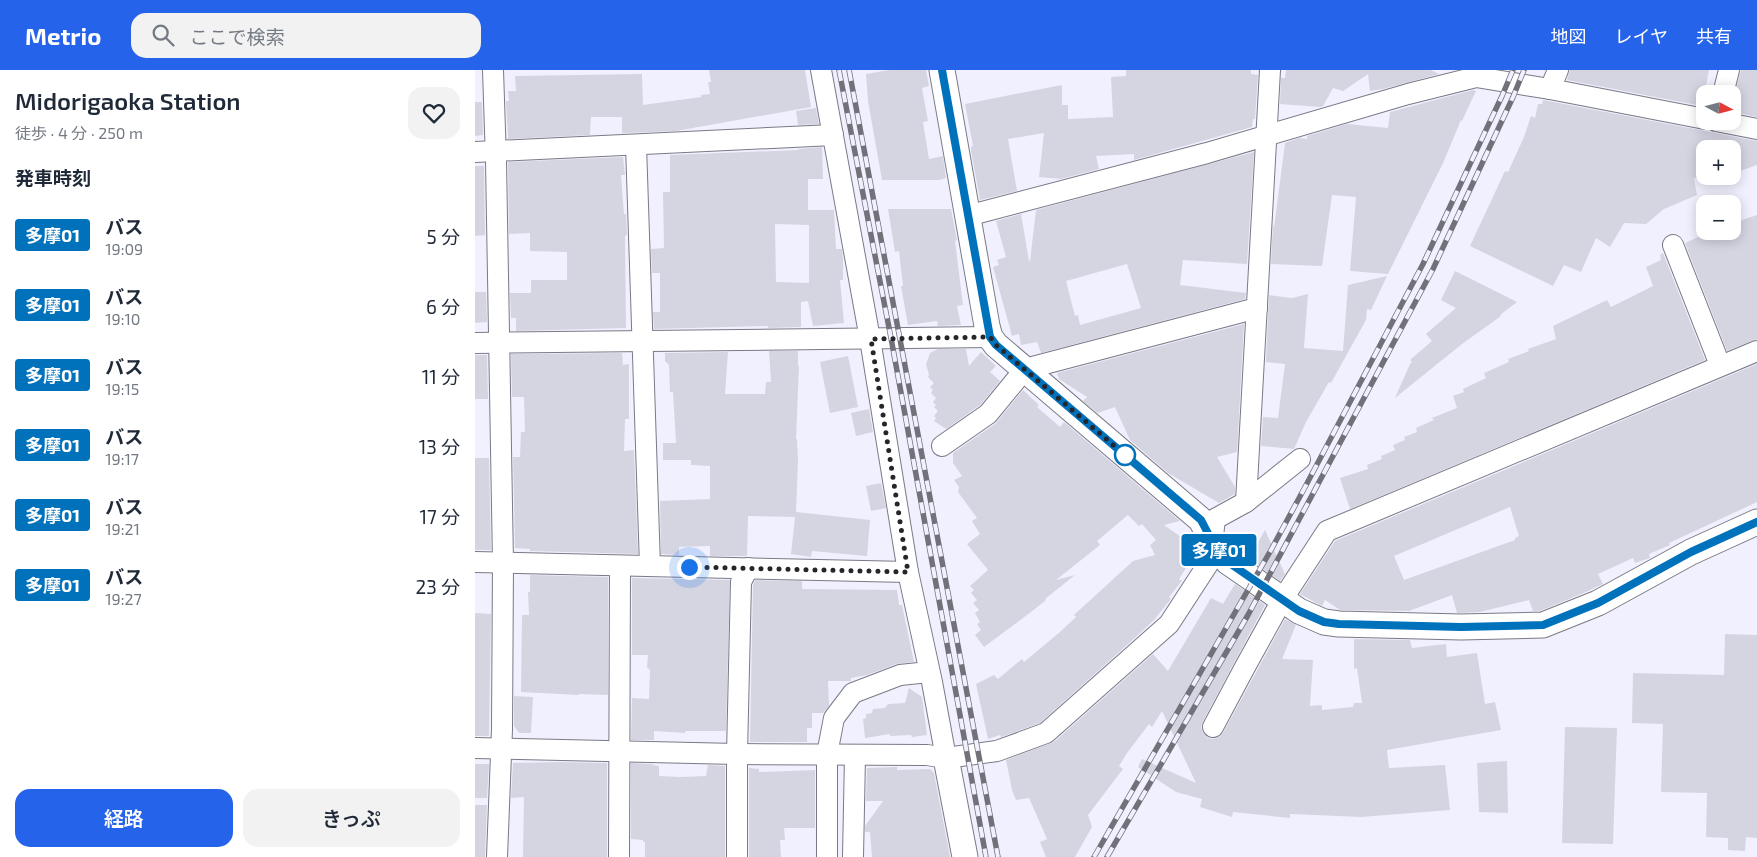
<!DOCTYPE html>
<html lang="ja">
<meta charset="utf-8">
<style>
:root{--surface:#fff;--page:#f2f2f3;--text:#1f2937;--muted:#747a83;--accent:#2563eb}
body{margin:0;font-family:"Exo 2","Noto Sans JP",sans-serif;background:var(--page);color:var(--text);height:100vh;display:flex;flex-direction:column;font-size:19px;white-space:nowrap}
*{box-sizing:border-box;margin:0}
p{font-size:16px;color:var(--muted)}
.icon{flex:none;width:28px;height:28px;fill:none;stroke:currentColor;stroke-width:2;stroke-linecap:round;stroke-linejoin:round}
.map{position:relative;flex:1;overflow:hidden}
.drawer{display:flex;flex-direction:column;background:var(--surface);width:475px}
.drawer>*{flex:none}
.badge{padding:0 10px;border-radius:4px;font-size:18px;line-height:32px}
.needle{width:32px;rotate:97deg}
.fabs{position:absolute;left:1221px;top:15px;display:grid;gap:10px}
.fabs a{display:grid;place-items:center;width:45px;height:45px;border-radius:10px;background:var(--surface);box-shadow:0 2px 12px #0003;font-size:25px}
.you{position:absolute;width:25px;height:25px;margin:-12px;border:4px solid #fff;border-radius:50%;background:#1a73e8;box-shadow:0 0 0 8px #1a73e833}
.map>.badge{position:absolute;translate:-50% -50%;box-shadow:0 0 0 2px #fff}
h2{padding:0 15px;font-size:19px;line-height:45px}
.round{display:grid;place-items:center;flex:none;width:52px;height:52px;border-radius:15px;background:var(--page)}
.head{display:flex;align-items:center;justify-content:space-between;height:85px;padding:0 15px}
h1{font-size:24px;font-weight:600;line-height:38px}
.primary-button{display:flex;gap:10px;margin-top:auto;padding:10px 15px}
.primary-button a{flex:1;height:58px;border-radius:15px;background:var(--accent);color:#fff;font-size:20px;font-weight:600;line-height:58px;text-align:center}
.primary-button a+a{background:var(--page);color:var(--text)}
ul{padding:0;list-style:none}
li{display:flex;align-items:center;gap:15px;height:70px;padding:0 15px}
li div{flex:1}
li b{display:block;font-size:19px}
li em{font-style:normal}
li .badge{min-width:55px;font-weight:700;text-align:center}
header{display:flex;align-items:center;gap:30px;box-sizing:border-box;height:70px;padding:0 25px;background:var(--accent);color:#fff}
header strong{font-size:24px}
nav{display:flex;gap:28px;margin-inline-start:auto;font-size:18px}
.search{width:350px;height:45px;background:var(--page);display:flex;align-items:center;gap:12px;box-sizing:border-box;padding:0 18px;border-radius:15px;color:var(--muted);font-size:19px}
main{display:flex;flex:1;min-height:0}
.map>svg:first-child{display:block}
.building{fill:#d5d5e2;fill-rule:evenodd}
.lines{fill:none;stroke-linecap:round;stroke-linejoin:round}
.minor-casing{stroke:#7a7a86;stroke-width:22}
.tertiary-casing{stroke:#7a7a86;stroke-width:27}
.minor{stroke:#fff;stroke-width:20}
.tertiary{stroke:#fff;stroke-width:25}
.rail-casing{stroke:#72717a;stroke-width:5.5}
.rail{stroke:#f1f0fe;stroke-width:4;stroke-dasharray:11;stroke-linecap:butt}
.line-casing{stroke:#fff;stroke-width:11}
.line{stroke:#0072bc;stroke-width:8}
.walk{stroke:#25252a;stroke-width:5;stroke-dasharray:0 9}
.stop-dot{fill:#fff;stroke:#0072bc;stroke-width:2.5}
</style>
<header>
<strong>Metrio</strong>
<div class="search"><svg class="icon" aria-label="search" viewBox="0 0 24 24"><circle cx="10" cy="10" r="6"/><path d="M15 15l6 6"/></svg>ここで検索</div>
<nav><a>地図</a><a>レイヤ</a><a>共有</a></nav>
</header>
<main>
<section class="drawer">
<div class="head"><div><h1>Midorigaoka Station</h1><p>徒歩 · 4 分 · 250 m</p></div><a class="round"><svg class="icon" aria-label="heart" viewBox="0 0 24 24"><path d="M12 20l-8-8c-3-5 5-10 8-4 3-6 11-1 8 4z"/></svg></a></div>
<h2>発車時刻</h2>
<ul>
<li><span class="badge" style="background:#0072bc;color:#fff">多摩01</span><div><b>バス</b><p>19:09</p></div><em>5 分</em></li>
<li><span class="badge" style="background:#0072bc;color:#fff">多摩01</span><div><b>バス</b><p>19:10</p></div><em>6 分</em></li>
<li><span class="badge" style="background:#0072bc;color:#fff">多摩01</span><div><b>バス</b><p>19:15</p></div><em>11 分</em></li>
<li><span class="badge" style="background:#0072bc;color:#fff">多摩01</span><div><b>バス</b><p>19:17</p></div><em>13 分</em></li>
<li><span class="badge" style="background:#0072bc;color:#fff">多摩01</span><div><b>バス</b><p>19:21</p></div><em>17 分</em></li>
<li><span class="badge" style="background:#0072bc;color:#fff">多摩01</span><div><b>バス</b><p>19:27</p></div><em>23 分</em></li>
</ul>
<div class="primary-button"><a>経路</a><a>きっぷ</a></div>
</section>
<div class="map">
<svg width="1282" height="787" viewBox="0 0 1282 787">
<rect width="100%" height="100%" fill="#f1f0fe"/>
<!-- building -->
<g class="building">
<polygon points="234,0 330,0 336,37 201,61 151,63 147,63 147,47 116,47 115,65 33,69 31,31 34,31 33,21 41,21 40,6 167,4 168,35 226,27 226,25 235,24 233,12 236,12"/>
<polygon points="414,0 451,0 454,16 447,18 453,51 448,52 454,89 468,86 471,108 464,110 407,110 393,31 391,4"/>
<polygon points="651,0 776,0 776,4 783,5 780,49 778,49 777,57 659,90 659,84 621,86 624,99 586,109 564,107 569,63 533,69 542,121 505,130 496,81 496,77 498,76 490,34 587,15 587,35 593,35 593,49 638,47 636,7 651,6"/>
<polygon points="811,0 956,0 964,4 908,19 895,21 893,4 868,21 858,18 848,36 845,37 805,34 806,8 810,8"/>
<polygon points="1095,0 1234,0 1227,36 1092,10"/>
<polygon points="1266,0 1282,0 1282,47 1258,42 1258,31"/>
<polygon points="998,20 1001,21 987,51 986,50 968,93 913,204 875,201 881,127 857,125 847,196 796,194 798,154 799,158 810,73 824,68 832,69 832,66 872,54 913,58 915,42"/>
<polygon points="1068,30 1282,71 1282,95 1265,101 1261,104 1258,104 1258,79 1230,79 1230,106 1242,106 1242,110 1219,108 1222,125 1189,139 1171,154 1149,153 1135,177 1121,168 1106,202 1089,195 1078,216 995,176 1030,101 1033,102 1049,67 1056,46 1060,48 1063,34 1067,34"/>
<polygon points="0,32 7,32 8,65 0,66"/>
<polygon points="341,38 344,54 323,55 321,41"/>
<path d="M347,77L348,109H333V140H359L361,179H367L368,189V210H365L369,253L338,256L333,231L326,232V257L293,258V256L179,259L178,242H185V203H177L176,179L189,178L188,122H195V85L323,80V79ZM300,154L334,155V213L301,212Z"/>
<path d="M779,82L772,194L708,190L705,215L771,223L770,229L566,283L562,272L546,275L544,264L537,266L518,197L524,195L522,190L531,187L521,151L546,144L554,191H555L561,140ZM652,194L666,238L605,255L603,245L600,246L591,211Z"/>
<polygon points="148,87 150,105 146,105 149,144 151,144 152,165 150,166 151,258 41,261 41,248 36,248 35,223 56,223 56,210 92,210 92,182 55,181 55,163 34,164 33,92"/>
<polygon points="0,96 9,96 10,165 0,166"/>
<polygon points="413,139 476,139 482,170 480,171 488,235 482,236 486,255 463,256 462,251 433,255 426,216 428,216 424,181 420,182"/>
<polygon points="1282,145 1282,269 1252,281 1210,173 1236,161 1258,161 1258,153"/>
<polygon points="1188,183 1230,290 875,439 865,408 893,399 892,395 907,389 906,386 920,380 918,375 930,370 929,367 942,362 941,358 959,350 957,348 982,338 978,326 989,322 988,319 1011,308 1009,303 1034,292 1033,289 1054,281 1053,279 1081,269 1078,256 1132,230 1136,237 1178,216 1171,197 1186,190 1185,185"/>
<polygon points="980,201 1042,232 1025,245 1026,246 987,274 920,328 935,294 937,292 935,290 957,271 951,264 981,238 966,230"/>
<polygon points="912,206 896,240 892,239 891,250 856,313 854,312 831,352 819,379 786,376 788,347 803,348 810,294 791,292 794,225 817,228 833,224 829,278 868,281 873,215"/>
<polygon points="0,222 11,222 12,252 0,253"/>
<polygon points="769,254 762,382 742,387 760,417 760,424 744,433 693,403 655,370 640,337 623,343 608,331 612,327 584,309 582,303"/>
<polygon points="463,279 491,279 494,296 506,282 521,296 515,302 525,311 505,335 471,359 459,351 461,348 459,346 463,341 459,337 461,335 458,332 461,328 456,323 458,320 455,317 459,313 453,307 454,305 451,294 455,283"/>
<polygon points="294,281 323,281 323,296 324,296 321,369 322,369 323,390 321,442 395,450 392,486 337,481 336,487 316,484 320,447 273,446 272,486 235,486 235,476 204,477 204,485 186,484 185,431 235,429 235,396 216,395 216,390 188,390 188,373 201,373 198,322 195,322 194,295 190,291 190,283 253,282 250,324 290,324 291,312 296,312"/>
<polygon points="147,283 148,295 154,294 154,349 150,349 149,381 159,380 163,484 55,481 55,479 40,478 38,387 45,387 46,362 50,362 49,327 37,327 36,284"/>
<polygon points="0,285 12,285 13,329 0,329"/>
<polygon points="373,286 383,337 355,343 345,292"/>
<path d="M1282,294V432L1194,473L1195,475L1174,484L1175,488L1160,493L1158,488L1123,504L1128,514L1111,522L1065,541H1058L1054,530L1005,542L986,543H982L977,525L934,541L865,540L850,530L847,536L825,524L860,471ZM1035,437L1044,466L1040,468V470L929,510L919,486Z"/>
<polygon points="548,320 564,335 562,337 585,357 589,352 705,451 689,455 723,479 704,509 707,511 694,527 696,529 679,550 662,566 565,653 526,667 525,665 513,669 501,614 519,605 523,609 547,589 549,592 585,562 601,547 599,545 658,491 680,485 675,475 681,470 667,454 664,456 653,445 622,471 625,475 581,510 600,505 570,529 571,530 556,542 509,577 500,565 506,560 502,554 505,552 500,543 504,540 498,533 502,530 496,523 499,520 495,516 513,500 492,474 505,464 497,451 502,448 483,422 484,417 479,410 487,406 478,393 478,383 520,354"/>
<polygon points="394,339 398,362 381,366 376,343"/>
<polygon points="0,388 14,388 16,480 0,480"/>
<polygon points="406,413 411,438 396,441 391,416"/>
<polygon points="790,460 810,504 805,511 774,489"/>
<polygon points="55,505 133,507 133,625 104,624 104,625 46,622 47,545 54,545 53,522 55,522"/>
<polygon points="157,508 255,510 251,661 210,661 210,663 179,661 179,670 156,670 157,628 174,629 175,600 172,597 173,585 157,585"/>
<polygon points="280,510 327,511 327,519 422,520 424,535 427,535 439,592 421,594 392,605 376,608 376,611 353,611 354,636 348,643 337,643 337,658 332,658 332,672 275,672 278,515"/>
<polygon points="760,514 790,535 728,651 726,657 728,663 733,668 738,669 744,667 748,663 810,549 821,555 807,589 838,590 835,636 847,635 847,640 878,637 879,633 887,633 882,598 879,599 879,569 935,570 937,578 971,574 972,587 1002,583 1010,634 1020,632 1026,660 912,680 914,698 970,695 975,740 886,747 815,744 815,748 758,742 757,747 725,737 727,729 701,722 663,697 667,689 721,713 687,641 677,657 674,654 652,683 644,696 648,699 613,745 617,757 600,787 571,787 565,772 572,769 554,728 541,730 537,720 531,690 579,672 678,584 693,601 736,528 748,534"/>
<polygon points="0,543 16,544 14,666 0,666"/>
<polygon points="1250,564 1282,565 1282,768 1271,767 1270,781 1253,780 1253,768 1231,767 1232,723 1186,722 1188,654 1157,653 1158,603 1249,605"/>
<polygon points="434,618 447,627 452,665 437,667 436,665 415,666 415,664 390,668 388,649 391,648 391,644 397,643 398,639 410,638 413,634 430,633"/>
<polygon points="39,626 58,627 56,663 44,663 39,656"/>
<polygon points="1090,657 1142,658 1138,774 1087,773"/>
<polygon points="1032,691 1033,743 1004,742 1002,693"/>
<polygon points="86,692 132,693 132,787 48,787 49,727 36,728 38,693"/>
<polygon points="156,693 178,694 177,695 184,696 184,706 205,707 231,706 233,695 250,696 250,787 170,787 170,772 168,772 168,770 156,769"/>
<polygon points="0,694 14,694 12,728 0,728"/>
<polygon points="422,697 422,700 455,699 459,703 475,787 397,787 395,762 390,762 390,756 408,731 391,731 392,698"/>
<polygon points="274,698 284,699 284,702 340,700 340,758 309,758 310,770 305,770 306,787 274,787"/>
<polygon points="0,735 12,735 10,787 0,787"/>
</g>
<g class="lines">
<!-- minor casing -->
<g class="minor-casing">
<g id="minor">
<polyline points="18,0 21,91 28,493 27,659 22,787"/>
<polyline points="346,0 395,269 433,502 457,612 471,688"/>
<polyline points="1075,19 1083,0"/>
<polyline points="1248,24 1254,0"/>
<polyline points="1241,51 1282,59"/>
<polyline points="161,75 175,496"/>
<polyline points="0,82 358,65"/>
<polyline points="492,146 732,83 933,24 1001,7 1075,19 1230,49"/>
<polyline points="1198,175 1245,295"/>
<polyline points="0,273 515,267"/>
<polyline points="467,376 513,344 550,299 782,238"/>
<polyline points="771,432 795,0"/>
<polyline points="0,492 433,502"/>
<polyline points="738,657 770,597 807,530 852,461 1282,281"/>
<polyline points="0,678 262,684 452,685 471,688 522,681 571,663 694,554 735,491 740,449 771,432 825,389"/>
<polyline points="144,787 145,496"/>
<polyline points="262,787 262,684 266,512 273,498"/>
<polyline points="352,787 352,684 359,648 378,623 425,605 454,602"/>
<polyline points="378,787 380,686"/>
</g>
</g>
<!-- tertiary casing -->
<g class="tertiary-casing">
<g id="tertiary">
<polyline points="467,0 512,256 515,267 521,275 726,450 737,471 753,492 824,541 849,552 864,554 986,557 1068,555 1123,533 1216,482 1282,452"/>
<polyline points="471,688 490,787"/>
</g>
</g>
<!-- minor -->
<use href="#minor" class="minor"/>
<!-- tertiary -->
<use href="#tertiary" class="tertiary"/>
<!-- rail casing -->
<g class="rail-casing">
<g id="rail">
<polyline points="364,0 416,268 511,787"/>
<polyline points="374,0 523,787"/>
<polyline points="619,787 796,480 829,419 948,194 1027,26 1038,0"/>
<polyline points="632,787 773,545 958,199 1038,27 1049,0"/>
</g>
</g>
<!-- rail -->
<use href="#rail" class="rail"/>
</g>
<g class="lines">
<!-- line casing -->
<g class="line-casing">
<polyline id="line" points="467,0 515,267 521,275 726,450 737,471 753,492 824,541 849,552 864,554 986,557 1068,555 1123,533 1216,482 1282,452"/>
</g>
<!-- line -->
<use href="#line" class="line"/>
<!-- walk -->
<polyline class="walk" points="214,497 433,502 396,269 515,267 521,275 650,385"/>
</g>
<!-- markers -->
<circle class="stop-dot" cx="650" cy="385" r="10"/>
</svg>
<div class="fabs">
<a><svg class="needle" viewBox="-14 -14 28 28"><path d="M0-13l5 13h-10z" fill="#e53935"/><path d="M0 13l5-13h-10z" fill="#747a83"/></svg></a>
<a>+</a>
<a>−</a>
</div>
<div class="you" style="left:214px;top:497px"></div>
<b class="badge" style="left:744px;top:480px;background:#0072bc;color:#fff">多摩01</b>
</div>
</main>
